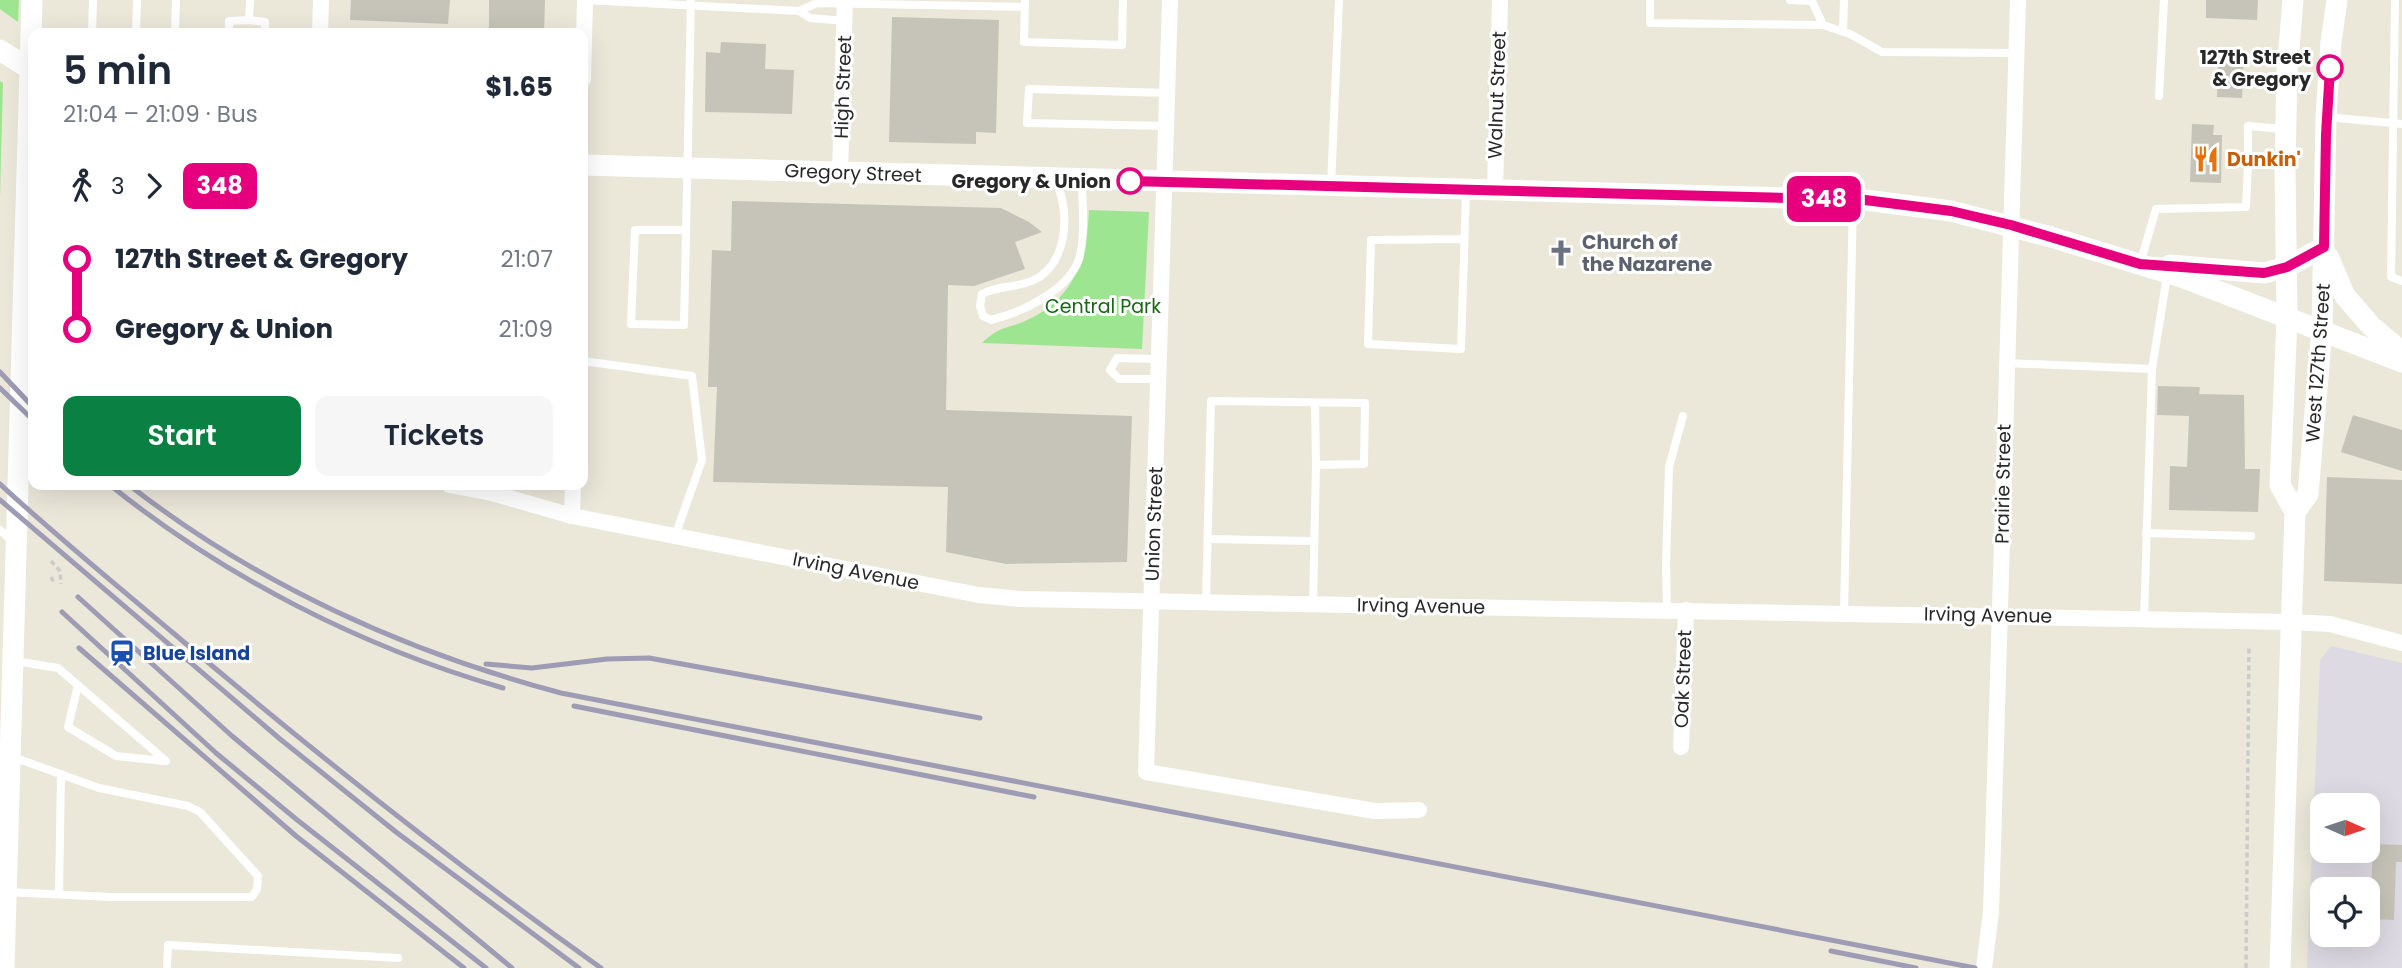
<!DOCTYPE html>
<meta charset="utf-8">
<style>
:root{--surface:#fff;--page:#f6f6f7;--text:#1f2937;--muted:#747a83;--accent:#0b8043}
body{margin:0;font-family:Poppins,sans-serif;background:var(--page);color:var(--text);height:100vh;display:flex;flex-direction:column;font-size:26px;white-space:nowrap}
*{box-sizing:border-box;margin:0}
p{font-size:23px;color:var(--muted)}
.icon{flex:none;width:38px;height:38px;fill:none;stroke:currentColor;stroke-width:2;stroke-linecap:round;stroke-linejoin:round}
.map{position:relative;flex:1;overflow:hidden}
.details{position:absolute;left:28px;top:28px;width:560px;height:462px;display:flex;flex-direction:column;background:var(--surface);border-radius:14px;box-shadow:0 7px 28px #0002}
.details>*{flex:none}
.badge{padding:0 14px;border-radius:10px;font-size:24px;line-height:46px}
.needle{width:46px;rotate:93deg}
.fabs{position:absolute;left:2310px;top:793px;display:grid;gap:14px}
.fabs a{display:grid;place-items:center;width:70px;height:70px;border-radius:14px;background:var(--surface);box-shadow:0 7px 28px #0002;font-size:35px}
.map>.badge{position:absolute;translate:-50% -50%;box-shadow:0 0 0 4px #fff}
.legs{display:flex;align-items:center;gap:10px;height:77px;padding:0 35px;font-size:23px}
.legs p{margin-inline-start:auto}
.overview{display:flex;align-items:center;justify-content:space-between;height:119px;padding:0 35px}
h1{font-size:38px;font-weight:600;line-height:52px}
.primary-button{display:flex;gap:14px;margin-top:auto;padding:14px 35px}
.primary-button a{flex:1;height:80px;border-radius:14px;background:var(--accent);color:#fff;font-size:28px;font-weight:600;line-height:80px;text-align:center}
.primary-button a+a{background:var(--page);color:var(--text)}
ul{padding:0 35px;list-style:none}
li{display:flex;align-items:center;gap:24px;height:70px;font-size:26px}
li i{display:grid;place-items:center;width:10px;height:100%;margin:0 9px;background:currentColor}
li i::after{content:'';width:18px;height:18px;margin:-9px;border:5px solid;border-radius:50%;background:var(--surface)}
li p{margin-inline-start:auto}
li:first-child i{background:linear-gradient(#0000 50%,currentColor 0)}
li:last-child i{background:linear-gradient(currentColor 50%,#0000 0)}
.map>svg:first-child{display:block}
.industrial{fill:#dedae3;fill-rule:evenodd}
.green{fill:#9ee592}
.building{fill:#c6c4b8}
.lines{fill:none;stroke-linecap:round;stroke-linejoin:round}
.path{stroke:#cbcbcb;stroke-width:3.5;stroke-dasharray:5 3.5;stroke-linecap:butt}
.lane{stroke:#fff;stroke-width:8}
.street{stroke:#fff;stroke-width:16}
.secondary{stroke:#fff;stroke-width:21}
.rail{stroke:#9d9cb4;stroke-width:5}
.line-1-casing{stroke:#fff;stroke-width:16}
.line-1{stroke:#e6007e;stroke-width:10}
.stop-1-dot{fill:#fff;stroke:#e6007e;stroke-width:3.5}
.labels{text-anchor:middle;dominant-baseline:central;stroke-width:6;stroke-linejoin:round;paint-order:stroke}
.stop-label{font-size:19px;font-weight:bold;fill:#282828;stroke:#fff;text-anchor:end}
.street-label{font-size:19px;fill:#282828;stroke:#fff}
.food-label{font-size:19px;font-weight:bold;fill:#c56008;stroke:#fff;text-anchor:start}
.worship-label{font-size:19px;font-weight:bold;fill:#5b616d;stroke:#fff;text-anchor:start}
.park-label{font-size:19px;fill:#176716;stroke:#fff}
.transit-label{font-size:19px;font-weight:bold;fill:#164399;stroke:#fff;text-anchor:start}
</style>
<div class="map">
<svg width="2402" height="968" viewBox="0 0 2402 968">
<rect width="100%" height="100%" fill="#ebe7d9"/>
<!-- industrial -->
<path class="industrial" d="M2331,646L2402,663V968H2307L2320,660ZM2322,805H2368V850H2322ZM2322,889H2368V934H2322Z"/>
<!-- green -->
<g class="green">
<polygon points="0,0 19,0 18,22 0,9"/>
<polygon points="0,81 3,83 0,198"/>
<path d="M1089,210L1149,212L1142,349L982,343C1000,326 1004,330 1025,321C1074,300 1087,259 1089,210Z"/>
</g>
<!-- building -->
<g class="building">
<polygon points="351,0 450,0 448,24 350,20"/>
<polygon points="489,0 545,0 544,33 489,33"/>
<polygon points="2206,0 2258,0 2257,20 2206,18"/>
<polygon points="892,17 999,20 996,133 976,132 976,144 889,142"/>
<polygon points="721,42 766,44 765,69 794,70 792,114 705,112 706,52 720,53"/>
<polygon points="2218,52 2244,52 2242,98 2217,97"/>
<polygon points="2192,124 2214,125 2213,135 2222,135 2221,183 2190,182"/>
<polygon points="732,201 1001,208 1029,222 1042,232 1015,242 1025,269 974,286 948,285 946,410 1132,416 1127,562 1006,564 946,552 948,487 713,482 717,387 708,387 712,250 731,251"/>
<polygon points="2158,386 2200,387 2199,394 2244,395 2245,469 2260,469 2258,512 2169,510 2170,466 2187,467 2189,416 2157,415"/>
<polygon points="2353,415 2402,430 2402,471 2341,452"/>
<polygon points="2327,477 2402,480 2402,584 2324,581"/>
<polygon points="2373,844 2402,845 2402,862 2396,862 2394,920 2370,919"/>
</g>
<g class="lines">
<!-- path -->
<g class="path">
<polyline points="51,561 60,571 61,584"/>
<polyline points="51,577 55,584"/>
<polyline points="2246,968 2249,645"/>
</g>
<!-- lane -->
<g class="lane">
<polyline points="585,0 799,11 817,3 1025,7"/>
<polyline points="1025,0 1024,42 1122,45 1123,0"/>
<polyline points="1650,0 1650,23 1823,25 1850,34 1882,52 2016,53"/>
<polyline points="1790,0 1812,1 1823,25"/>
<polyline points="2395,0 2391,277 2402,281"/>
<polyline points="799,11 810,18 845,21"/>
<polyline points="249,20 250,0"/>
<polyline points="1843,32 1844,0"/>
<polyline points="92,33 93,0"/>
<polyline points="136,33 137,0"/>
<polyline points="175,33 176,0"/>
<polyline points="229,33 229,21 249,20 265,22 265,33"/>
<polyline points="2159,96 2164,0"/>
<polyline points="2326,117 2402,124"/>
<polyline points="1166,126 1027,123 1029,89 1167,93"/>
<polyline points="2283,129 2248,126 2248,164 2285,166"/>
<path d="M1055,180C1071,210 1068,264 1034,280C1017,288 998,285 982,294L980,306L983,316L991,320C1021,313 1069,290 1079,259C1086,234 1082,207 1082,181"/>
<polyline points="1331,186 1339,0"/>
<polyline points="685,230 635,230 631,324 684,325 691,0"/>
<polyline points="1464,239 1371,240 1368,344 1461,349 1466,191"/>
<polyline points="2140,264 2156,209 2246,207 2248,164"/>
<polyline points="583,361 692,376 702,460 675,536"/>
<polyline points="2006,363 2152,369"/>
<polyline points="1158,379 1119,379 1110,370 1117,358 1159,359"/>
<polyline points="1315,403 1316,465"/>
<polyline points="0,530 12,541"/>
<polyline points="2146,533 2251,536"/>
<polyline points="1208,539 1314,541"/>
<polyline points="1206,602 1211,401 1365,403 1364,464 1316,465 1313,604"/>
<polyline points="1667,610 1666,565 1669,467 1683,416"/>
<polyline points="1844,613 1853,200"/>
<polyline points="2144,619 2152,369 2167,276"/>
<polyline points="15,661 58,668 166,761"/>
<polyline points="78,685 68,727 116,756 164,761"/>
<polyline points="7,892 110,897 252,897 257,889 258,876 200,812 188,806 99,788 13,757"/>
<polyline points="59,894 61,774"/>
<polyline points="167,968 168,945 398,958"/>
</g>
<!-- street -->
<g class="street">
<polyline points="1170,0 1146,772 1375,811 1419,810"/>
<polyline points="320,33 321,0"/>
<polyline points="583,79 585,0"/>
<polyline points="840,173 845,0"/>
<polyline points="1495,190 1500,0"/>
<polyline points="449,485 492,493 572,516 979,595 1020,599 2290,622 2330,624 2402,643"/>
<polyline points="572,516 573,485"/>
<polyline points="1681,747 1686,610"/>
<polyline points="1984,968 1991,912 2018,0"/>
</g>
<!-- secondary -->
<g class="secondary">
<polyline points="0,50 33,71"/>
<polyline points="583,165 1865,200 1951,211 2051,237 2184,278 2402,362"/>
<polyline points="2328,256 2345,296 2371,326 2402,352"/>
<polyline points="2170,265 2264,273 2287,267 2324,247"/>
<polyline points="2295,512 2308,494 2314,423 2322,330 2326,117 2331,42 2337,0"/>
<polyline points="4,968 32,0"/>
<polyline points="2280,968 2295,512 2280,485 2287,317 2285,167 2287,72 2293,0"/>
</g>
<!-- rail -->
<g class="rail">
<polyline points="0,372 33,407"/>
<polyline points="0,388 33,420"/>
<path d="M0,484C55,535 114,583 172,632C311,750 453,863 601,968"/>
<path d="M110,485C224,577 362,647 503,688"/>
<path d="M129,485C256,584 406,652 561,693L1975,968"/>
<polyline points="0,500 280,739 396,832 579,968"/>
<polyline points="78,597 232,736 512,968"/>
<polyline points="62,612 216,753 296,819 486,968"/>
<polyline points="79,648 296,836 464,968"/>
<polyline points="486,664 532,668 607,659 649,658 980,718"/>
<polyline points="574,706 1034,797"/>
<polyline points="1831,951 1916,968"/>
</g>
</g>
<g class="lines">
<!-- line-1 casing -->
<g class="line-1-casing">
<polyline id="line-1" points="1130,181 1865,200 1951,211 2011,225 2140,264 2264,273 2287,267 2324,247 2326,135 2330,68"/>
</g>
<!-- line-1 -->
<use href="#line-1" class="line-1"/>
</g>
<!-- icons -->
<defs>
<g id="restaurant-bare" transform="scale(2.1)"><path d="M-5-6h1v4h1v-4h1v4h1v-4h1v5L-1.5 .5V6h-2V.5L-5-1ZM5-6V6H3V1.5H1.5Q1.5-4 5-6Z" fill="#e8710a" stroke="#fff" stroke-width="2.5" paint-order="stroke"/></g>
<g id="church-bare" transform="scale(2.1)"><path d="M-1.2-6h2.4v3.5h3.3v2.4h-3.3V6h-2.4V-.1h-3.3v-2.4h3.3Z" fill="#6b7280" stroke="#fff" stroke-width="2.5" paint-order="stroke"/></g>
<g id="station-bare" transform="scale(2.1)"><path d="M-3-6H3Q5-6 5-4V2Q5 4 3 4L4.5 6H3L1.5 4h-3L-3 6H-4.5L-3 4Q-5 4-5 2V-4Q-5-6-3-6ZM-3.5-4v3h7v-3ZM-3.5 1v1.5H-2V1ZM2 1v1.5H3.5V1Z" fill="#1a4fb4" stroke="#fff" stroke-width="2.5" paint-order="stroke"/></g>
</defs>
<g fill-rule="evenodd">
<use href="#restaurant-bare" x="2206" y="159"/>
<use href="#church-bare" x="1561" y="253"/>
<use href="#station-bare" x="122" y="653"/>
</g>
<!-- markers -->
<g class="stop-1-dot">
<circle cx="2330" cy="68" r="12"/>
<circle cx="1130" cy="181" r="12"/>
</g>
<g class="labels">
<!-- stop labels -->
<g class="stop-label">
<text x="2311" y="57">127th Street<tspan x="2311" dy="22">&amp; Gregory</tspan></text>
<text x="1111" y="181">Gregory &amp; Union</text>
</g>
<!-- street labels -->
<g class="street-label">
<text transform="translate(843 87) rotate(-88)">High Street</text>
<text transform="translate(1497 95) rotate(-88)">Walnut Street</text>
<text transform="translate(853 173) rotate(2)">Gregory Street</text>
<text transform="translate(2318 363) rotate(-86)">West 127th Street</text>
<text transform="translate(2003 484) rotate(-89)">Prairie Street</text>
<text transform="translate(1154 524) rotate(-88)">Union Street</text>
<text transform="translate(856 571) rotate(11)">Irving Avenue</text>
<text transform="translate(1421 606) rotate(1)">Irving Avenue</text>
<text transform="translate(1988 615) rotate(1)">Irving Avenue</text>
<text transform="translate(1683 679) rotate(-88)">Oak Street</text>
</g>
<!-- food labels -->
<g class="food-label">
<text x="2227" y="159">Dunkin'</text>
</g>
<!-- worship labels -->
<g class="worship-label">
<text x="1582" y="242">Church of<tspan x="1582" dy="22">the Nazarene</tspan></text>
</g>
<!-- park labels -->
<g class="park-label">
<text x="1103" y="306">Central Park</text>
</g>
<!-- transit labels -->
<g class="transit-label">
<text x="143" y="653">Blue Island</text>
</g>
</g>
</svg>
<div class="fabs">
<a><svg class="needle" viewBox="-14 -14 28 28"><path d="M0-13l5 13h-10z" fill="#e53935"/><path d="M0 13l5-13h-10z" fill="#747a83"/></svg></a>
<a><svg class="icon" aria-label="locate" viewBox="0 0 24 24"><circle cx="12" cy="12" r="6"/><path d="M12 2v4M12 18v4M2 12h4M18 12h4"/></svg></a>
</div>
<b class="badge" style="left:1824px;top:199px;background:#e6007e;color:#fff">348</b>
<section class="details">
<div class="overview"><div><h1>5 min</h1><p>21:04 – 21:09 · Bus</p></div><b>$1.65</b></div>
<div class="legs"><svg class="icon" aria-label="walk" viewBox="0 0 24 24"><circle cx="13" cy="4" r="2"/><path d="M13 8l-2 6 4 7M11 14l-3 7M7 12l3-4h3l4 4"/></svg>3<svg class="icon" aria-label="forward" viewBox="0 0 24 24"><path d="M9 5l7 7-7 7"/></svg><b class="badge" style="background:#e6007e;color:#fff">348</b></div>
<ul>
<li><i style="color:#e6007e"></i><b>127th Street &amp; Gregory</b><p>21:07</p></li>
<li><i style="color:#e6007e"></i><b>Gregory &amp; Union</b><p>21:09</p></li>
</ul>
<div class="primary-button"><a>Start</a><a>Tickets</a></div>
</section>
</div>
